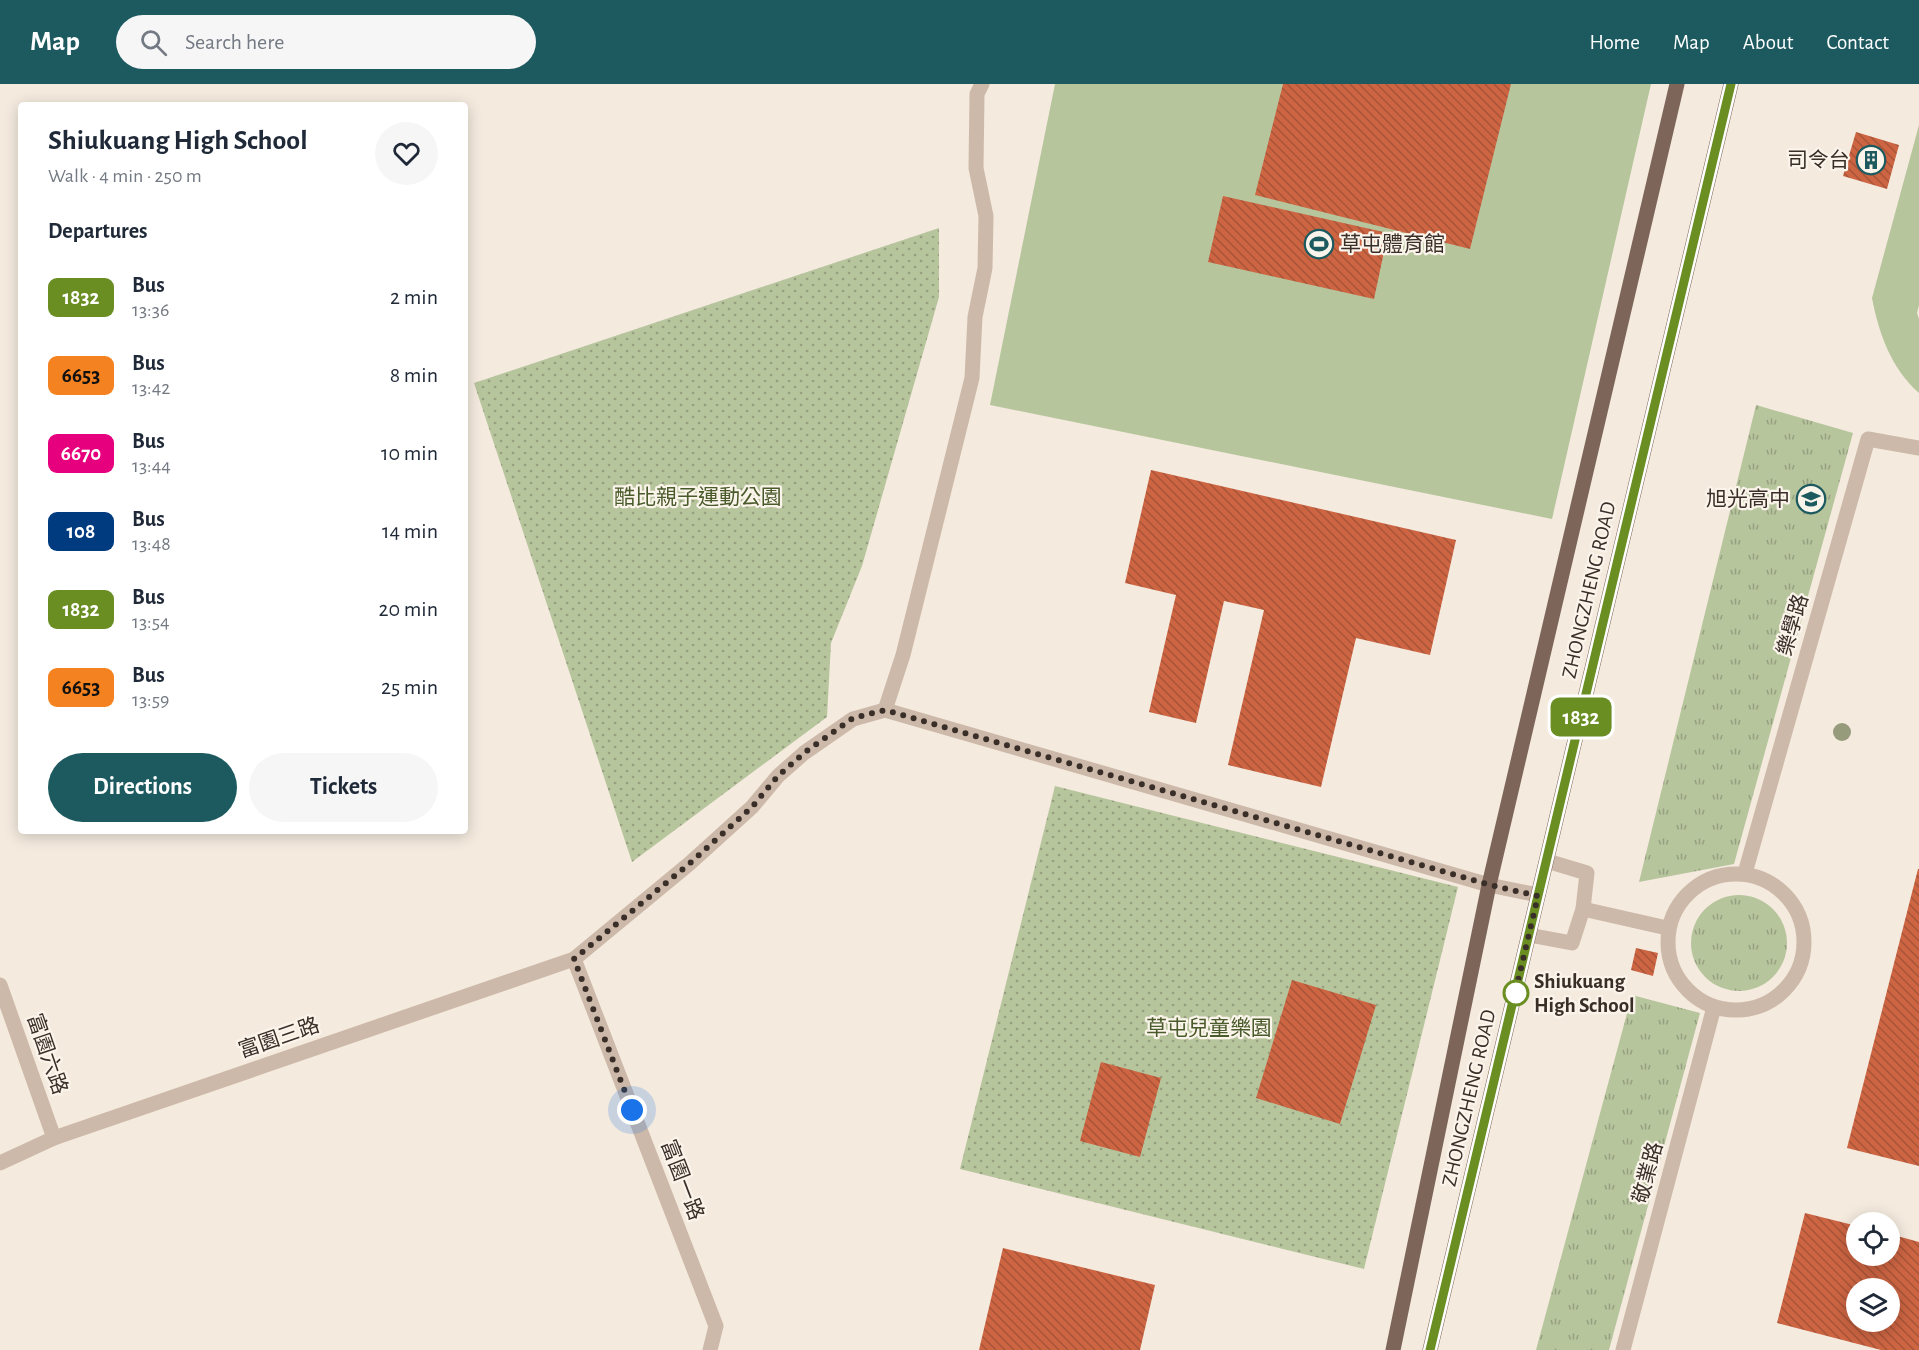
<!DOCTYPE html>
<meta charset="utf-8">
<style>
:root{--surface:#fff;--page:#f6f6f7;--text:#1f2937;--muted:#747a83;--accent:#1c5a5f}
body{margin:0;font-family:"Alegreya Sans","Noto Sans TC",sans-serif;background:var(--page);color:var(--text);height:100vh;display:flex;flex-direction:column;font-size:22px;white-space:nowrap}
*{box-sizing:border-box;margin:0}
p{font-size:20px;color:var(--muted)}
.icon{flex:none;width:33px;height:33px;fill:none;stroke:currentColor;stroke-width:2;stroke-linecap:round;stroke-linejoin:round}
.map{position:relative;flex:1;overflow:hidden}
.sheet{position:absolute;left:18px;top:18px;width:450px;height:732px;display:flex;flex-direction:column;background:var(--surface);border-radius:6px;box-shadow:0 3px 15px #0003}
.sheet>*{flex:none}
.badge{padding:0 12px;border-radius:9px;font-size:21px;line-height:39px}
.buttons{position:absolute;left:1846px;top:1128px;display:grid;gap:12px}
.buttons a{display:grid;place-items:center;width:54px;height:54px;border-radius:50%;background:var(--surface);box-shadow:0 3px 15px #0003;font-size:30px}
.you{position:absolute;width:30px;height:30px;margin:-15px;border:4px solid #fff;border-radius:50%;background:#1a73e8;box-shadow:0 0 0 9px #1a73e833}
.map>.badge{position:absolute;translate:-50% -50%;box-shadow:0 0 0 3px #fff}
h2{padding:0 30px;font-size:22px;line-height:54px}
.round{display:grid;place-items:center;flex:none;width:63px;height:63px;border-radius:32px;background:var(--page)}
.head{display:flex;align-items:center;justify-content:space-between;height:102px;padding:0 30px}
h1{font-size:28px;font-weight:600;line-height:45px}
.button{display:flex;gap:12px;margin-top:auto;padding:12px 30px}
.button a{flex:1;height:69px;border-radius:36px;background:var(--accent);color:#fff;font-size:24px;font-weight:600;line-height:69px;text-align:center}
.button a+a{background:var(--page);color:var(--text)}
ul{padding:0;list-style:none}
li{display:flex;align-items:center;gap:18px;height:78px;padding:0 30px}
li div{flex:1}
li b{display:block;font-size:22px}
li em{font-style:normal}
li .badge{min-width:66px;font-weight:700;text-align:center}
header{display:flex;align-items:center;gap:36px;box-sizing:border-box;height:84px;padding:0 30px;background:var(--accent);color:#fff}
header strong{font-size:28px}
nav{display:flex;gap:33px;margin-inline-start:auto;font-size:21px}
.search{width:420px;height:54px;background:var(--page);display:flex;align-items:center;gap:15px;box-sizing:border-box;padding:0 21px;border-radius:33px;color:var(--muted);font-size:22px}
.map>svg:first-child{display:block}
.grass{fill:url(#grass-tufts)}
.park{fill:url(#park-dots)}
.garden{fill:#b7c59d}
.building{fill:url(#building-back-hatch);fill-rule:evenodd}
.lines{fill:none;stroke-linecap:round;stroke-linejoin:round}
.service{stroke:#cdb9a9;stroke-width:15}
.minor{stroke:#cdb9a9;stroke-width:15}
.primary{stroke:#7d6559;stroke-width:15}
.tree{fill:#969b7c}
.line-casing{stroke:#fff;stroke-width:14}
.line{stroke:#6b8e23;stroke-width:9}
.walk{stroke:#3a2e29;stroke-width:6;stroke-dasharray:0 10.8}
.stop-dot{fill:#fff;stroke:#6b8e23;stroke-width:3}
.labels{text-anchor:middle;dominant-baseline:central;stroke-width:4.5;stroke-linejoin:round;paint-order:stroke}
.poi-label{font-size:21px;fill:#3a2e29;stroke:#fbf4eb;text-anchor:end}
.park-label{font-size:21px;fill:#495a2b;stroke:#fbf4eb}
.street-label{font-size:21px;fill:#3a2e29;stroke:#fbf4eb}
.stop-label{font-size:21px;font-weight:bold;fill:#3a2e29;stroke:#fbf4eb;text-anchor:start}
</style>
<header>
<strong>Map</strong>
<div class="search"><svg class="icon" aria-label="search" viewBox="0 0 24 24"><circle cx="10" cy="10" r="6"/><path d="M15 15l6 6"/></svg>Search here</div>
<nav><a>Home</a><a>Map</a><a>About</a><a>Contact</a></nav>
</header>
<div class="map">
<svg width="1919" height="1266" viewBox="0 0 1919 1266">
<defs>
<pattern id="grass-tufts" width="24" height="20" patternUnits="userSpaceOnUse" patternTransform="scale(1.5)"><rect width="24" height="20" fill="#b7c59d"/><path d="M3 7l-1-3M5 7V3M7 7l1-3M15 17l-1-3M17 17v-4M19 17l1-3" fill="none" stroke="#96a080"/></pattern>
<pattern id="park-dots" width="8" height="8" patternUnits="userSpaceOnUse" patternTransform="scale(1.5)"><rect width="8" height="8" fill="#b7c59d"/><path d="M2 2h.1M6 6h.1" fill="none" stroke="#96a080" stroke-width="1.8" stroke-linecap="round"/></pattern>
<pattern id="building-back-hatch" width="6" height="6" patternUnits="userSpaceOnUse" patternTransform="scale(1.5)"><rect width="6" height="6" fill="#cd6543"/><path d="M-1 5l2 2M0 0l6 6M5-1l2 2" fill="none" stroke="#a75438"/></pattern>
</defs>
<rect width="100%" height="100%" fill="#f4eade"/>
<!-- grass -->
<g class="grass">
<polygon points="1756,321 1853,349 1734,780 1639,798"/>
<circle cx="1739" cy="859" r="48"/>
<polygon points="1632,911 1700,929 1609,1266 1536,1266"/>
</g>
<!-- park -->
<g class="park">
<polygon points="939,144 939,213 862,482 831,559 827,633 632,778 474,299"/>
<polygon points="1055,702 1458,803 1364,1185 960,1085"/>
</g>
<!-- garden -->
<g class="garden">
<polygon points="1055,0 1651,0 1552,435 990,321"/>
<path d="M1919,41V221L1917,229L1919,235V309C1891,284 1879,250 1872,214Z"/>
</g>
<!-- building -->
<g class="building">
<polygon points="1283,0 1511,0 1470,165 1255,111"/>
<polygon points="1856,48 1899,61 1887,105 1843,92"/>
<polygon points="1223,112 1388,149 1374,215 1208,178"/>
<polygon points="1151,386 1456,456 1430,571 1356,554 1321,703 1228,681 1264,526 1224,517 1196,639 1149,628 1176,511 1125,499"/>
<polygon points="1918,785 1919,785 1919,1082 1847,1064"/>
<polygon points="1636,864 1658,869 1653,892 1631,886"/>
<polygon points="1292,896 1376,921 1340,1040 1256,1014"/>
<polygon points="1101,978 1161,994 1140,1073 1080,1057"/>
<path d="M1805,1129L1857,1142V1172H1890V1150L1919,1158V1266H1881L1777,1239ZM1857,1204H1890V1238H1857Z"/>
<polygon points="1003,1164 1155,1201 1140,1266 979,1266"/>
</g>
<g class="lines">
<!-- service -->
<g class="service">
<polyline points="1745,789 1868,355 1919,364"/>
<circle cx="1736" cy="858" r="68"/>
<polyline points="1583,825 1667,844"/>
<polyline points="1529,851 1572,859 1583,825 1587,789 1547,777"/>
<polyline points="1623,1266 1714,923"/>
</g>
<!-- minor -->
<g class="minor">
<polyline points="885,626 1489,801 1538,811"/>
<polyline points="574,875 716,1242 710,1266"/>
<polyline points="0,901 54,1054"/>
<polyline points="0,1079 54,1054 574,875 689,780 752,723 778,692 804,669 853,635 885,626 903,571 972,294 975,233 985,184 986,132 976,84 977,10 982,0"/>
</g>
<!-- primary -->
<g class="primary">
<polyline points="1393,1266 1489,801 1677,0"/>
<polyline points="1430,1266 1731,0"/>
</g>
</g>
<!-- trees -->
<circle class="tree" cx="1842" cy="648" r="9"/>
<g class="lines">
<!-- line casing -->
<g class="line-casing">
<polyline id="line" points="1430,1266 1731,0"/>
</g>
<!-- line -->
<use href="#line" class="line"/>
<!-- walk -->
<polyline class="walk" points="632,1026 574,875 689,780 752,723 778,692 804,669 853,634 885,626 1490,801 1538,812 1514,914 1516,909"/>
</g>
<!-- icons -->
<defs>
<g id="building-ring" transform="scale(1.5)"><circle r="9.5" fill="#fbf4eb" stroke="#1c5a5f" stroke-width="1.5"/><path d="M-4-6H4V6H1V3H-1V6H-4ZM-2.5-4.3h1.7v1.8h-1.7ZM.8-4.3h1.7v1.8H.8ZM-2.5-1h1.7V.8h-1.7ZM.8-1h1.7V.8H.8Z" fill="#1c5a5f"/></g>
<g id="stadium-ring" transform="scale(1.5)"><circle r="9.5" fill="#fbf4eb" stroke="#1c5a5f" stroke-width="1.5"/><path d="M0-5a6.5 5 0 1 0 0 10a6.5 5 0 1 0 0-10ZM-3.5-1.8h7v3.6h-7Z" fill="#1c5a5f"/></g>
<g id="school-ring" transform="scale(1.5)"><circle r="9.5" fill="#fbf4eb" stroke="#1c5a5f" stroke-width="1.5"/><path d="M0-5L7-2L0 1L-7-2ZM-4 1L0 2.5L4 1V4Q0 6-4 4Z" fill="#1c5a5f"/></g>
</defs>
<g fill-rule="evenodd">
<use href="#building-ring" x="1871" y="76"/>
<use href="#stadium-ring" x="1319" y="160"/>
<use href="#school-ring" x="1811" y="415"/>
</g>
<!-- markers -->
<circle class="stop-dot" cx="1516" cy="909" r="12"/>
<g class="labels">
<!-- poi labels -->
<g class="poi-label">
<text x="1850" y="76">司令台</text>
<text x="1340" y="160" text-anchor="start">草屯體育館</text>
<text x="1790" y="415">旭光高中</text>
</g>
<!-- park labels -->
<g class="park-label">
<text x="698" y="413">酷比親子運動公園</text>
<text x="1209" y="944">草屯兒童樂園</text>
</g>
<!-- street labels -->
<g class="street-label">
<text transform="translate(1589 506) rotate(-77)">ZHONGZHENG ROAD</text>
<text transform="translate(1793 541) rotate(-74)">樂學路</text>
<text transform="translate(279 954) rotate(-19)">富園三路</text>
<text transform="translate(47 970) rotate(71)">富園六路</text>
<text transform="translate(1469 1014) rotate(-77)">ZHONGZHENG ROAD</text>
<text transform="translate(1648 1089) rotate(-75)">敬業路</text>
<text transform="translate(682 1096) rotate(69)">富園一路</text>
</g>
<!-- stop labels -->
<g class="stop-label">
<text x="1534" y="897">Shiukuang<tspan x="1534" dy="24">High School</tspan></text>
</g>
</g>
</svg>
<div class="buttons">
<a><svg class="icon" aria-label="locate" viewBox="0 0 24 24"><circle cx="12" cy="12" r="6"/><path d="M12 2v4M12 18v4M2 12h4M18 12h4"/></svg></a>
<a><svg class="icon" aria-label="layers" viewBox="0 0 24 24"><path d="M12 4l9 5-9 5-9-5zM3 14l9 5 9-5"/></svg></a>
</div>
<div class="you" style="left:632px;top:1026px"></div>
<b class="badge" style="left:1581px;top:633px;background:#6b8e23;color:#fff">1832</b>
<section class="sheet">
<div class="head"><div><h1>Shiukuang High School</h1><p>Walk · 4 min · 250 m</p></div><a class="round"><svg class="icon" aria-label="heart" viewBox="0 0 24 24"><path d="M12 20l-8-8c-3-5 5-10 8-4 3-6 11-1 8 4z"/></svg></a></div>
<h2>Departures</h2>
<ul>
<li><span class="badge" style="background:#6b8e23;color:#fff">1832</span><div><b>Bus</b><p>13:36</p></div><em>2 min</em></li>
<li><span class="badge" style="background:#f58220;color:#111">6653</span><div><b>Bus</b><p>13:42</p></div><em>8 min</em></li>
<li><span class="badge" style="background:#e6007e;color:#fff">6670</span><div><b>Bus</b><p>13:44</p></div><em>10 min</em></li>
<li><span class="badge" style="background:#003b80;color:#fff">108</span><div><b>Bus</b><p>13:48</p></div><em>14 min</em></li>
<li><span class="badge" style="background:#6b8e23;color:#fff">1832</span><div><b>Bus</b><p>13:54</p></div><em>20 min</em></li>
<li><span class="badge" style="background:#f58220;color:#111">6653</span><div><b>Bus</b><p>13:59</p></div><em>25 min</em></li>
</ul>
<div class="button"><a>Directions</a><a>Tickets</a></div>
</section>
</div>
